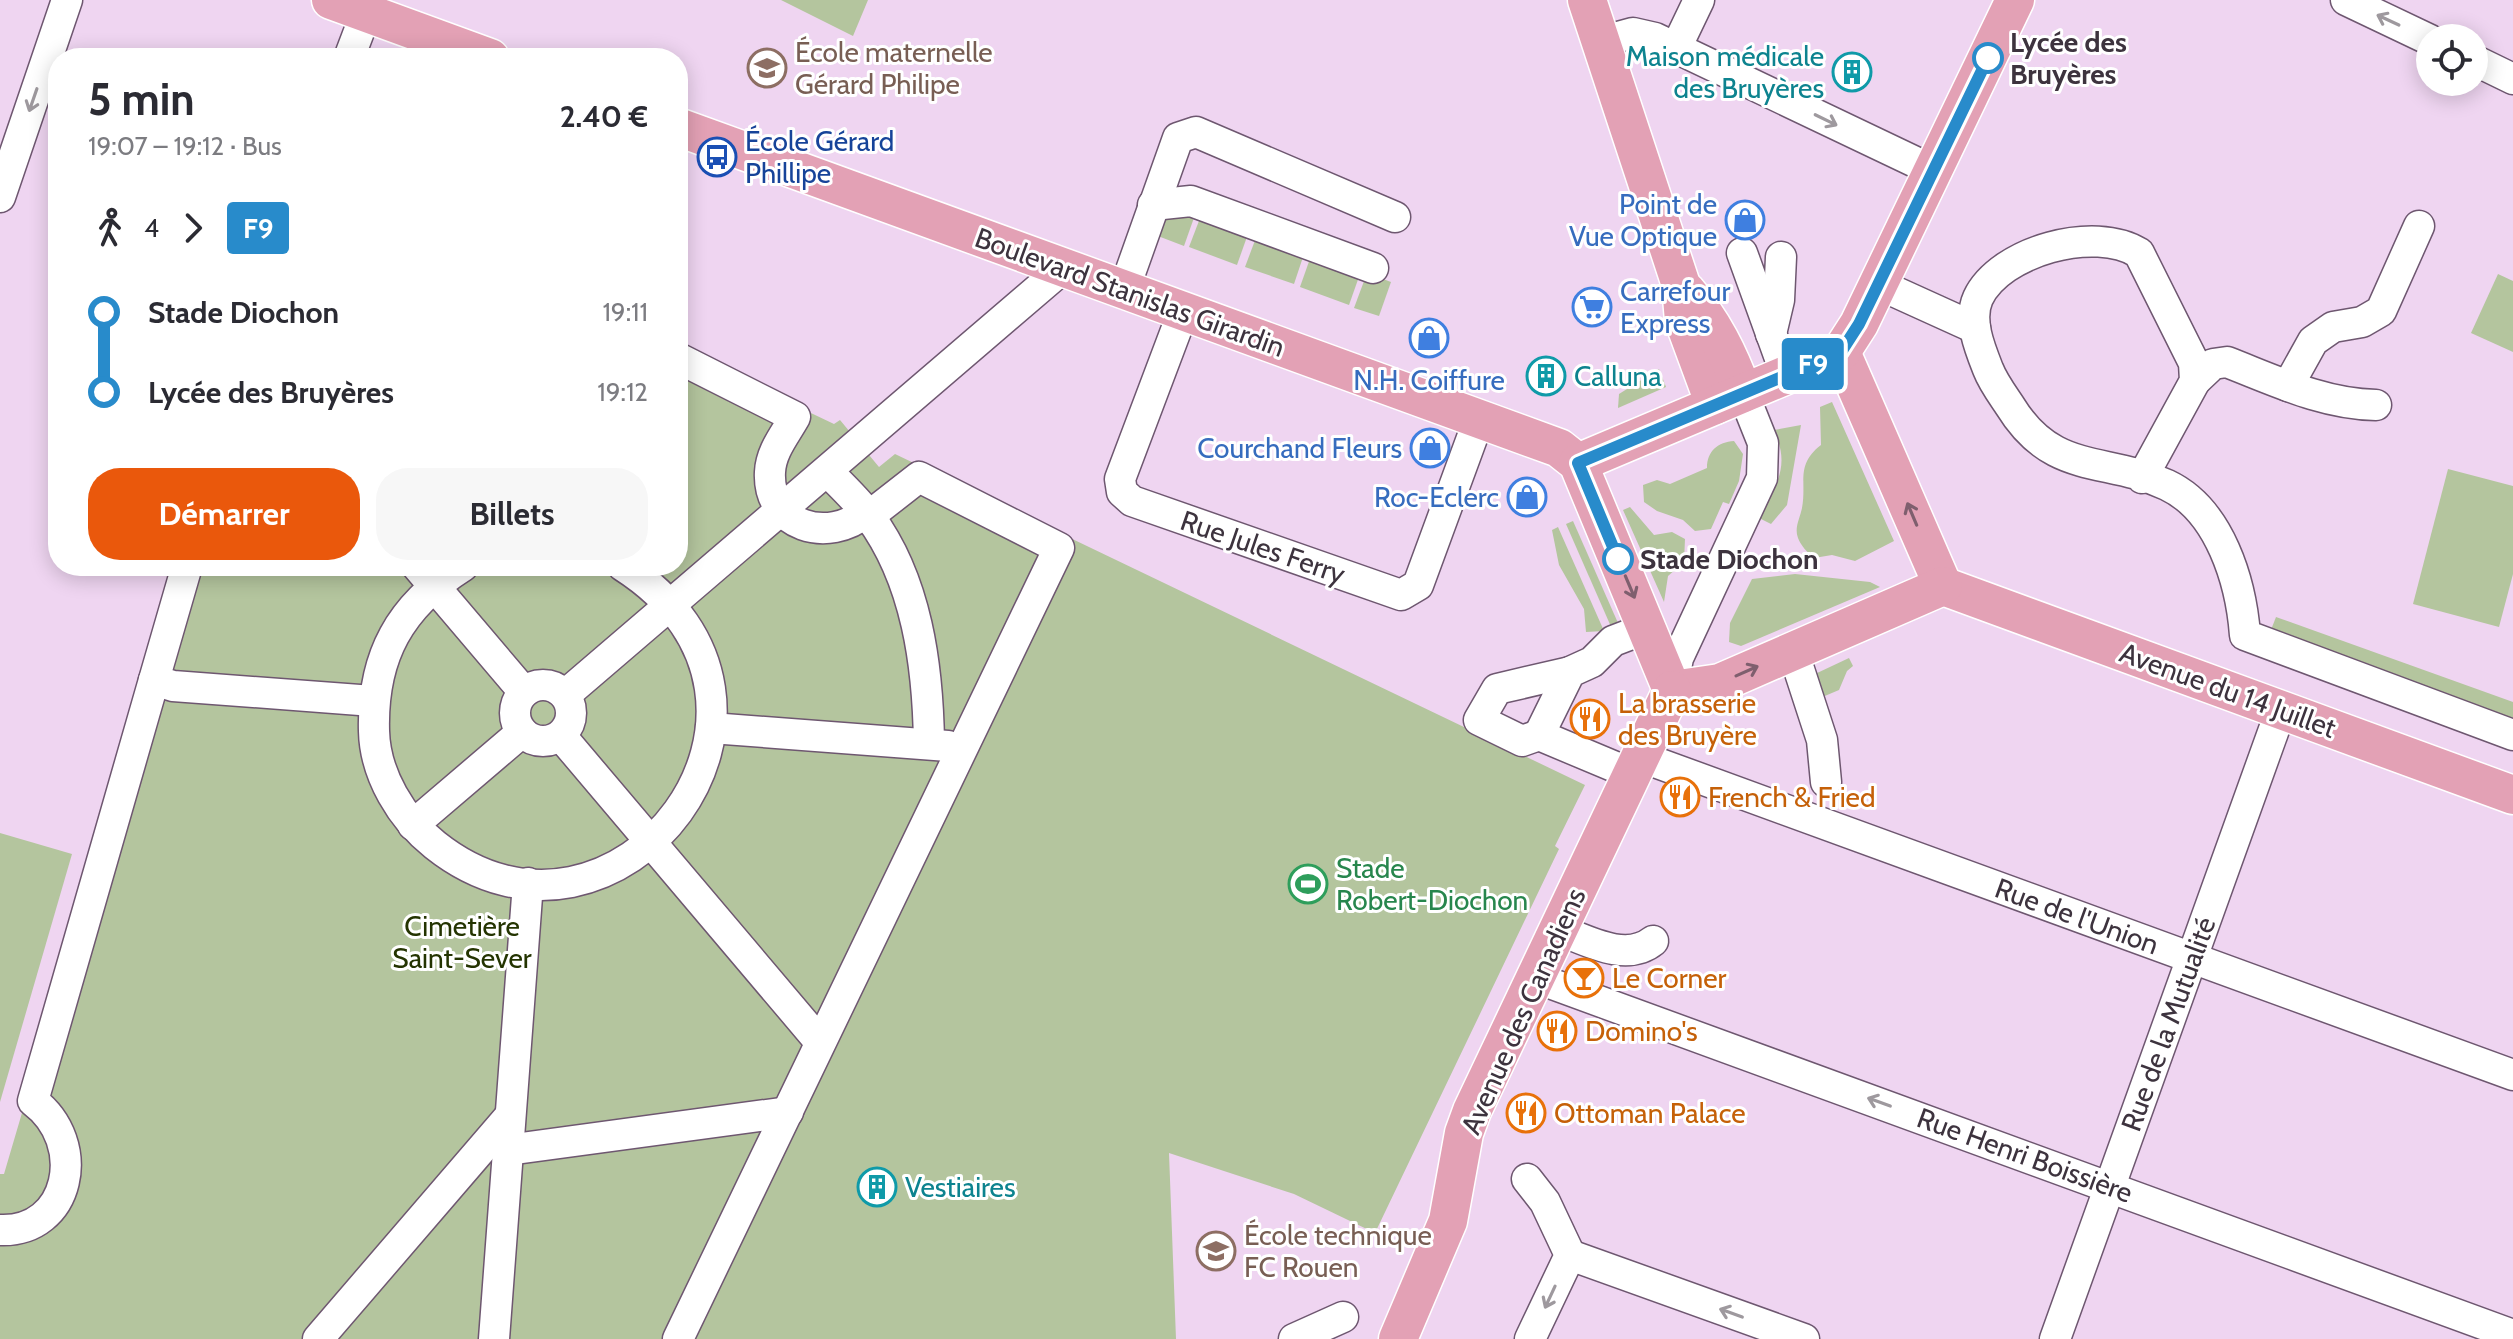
<!DOCTYPE html>
<html lang="fr">
<meta charset="utf-8">
<style>
:root{--surface:#fff;--page:#f7f7f7;--text:#2b2b33;--muted:#7c7c81;--accent:#ea580c}
body{margin:0;font-family:Cabin,sans-serif;background:var(--page);color:var(--text);height:100vh;display:flex;flex-direction:column;font-size:30px;white-space:nowrap}
*{box-sizing:border-box;margin:0}
p{font-size:26px;color:var(--muted)}
.icon{flex:none;width:44px;height:44px;fill:none;stroke:currentColor;stroke-width:2;stroke-linecap:round;stroke-linejoin:round}
.map{position:relative;flex:1;overflow:hidden}
.sheet{position:absolute;left:48px;top:48px;width:640px;height:528px;display:flex;flex-direction:column;background:var(--surface);border-radius:32px;box-shadow:0 4px 20px #0003}
.sheet>*{flex:none}
.badge{padding:0 16px;border-radius:6px;font-size:28px;line-height:52px}
.controls{position:absolute;left:2416px;top:24px;display:grid;gap:16px}
.controls a{display:grid;place-items:center;width:72px;height:72px;border-radius:50%;background:var(--surface);box-shadow:0 4px 20px #0003;font-size:40px}
.map>.badge{position:absolute;translate:-50% -50%;box-shadow:0 0 0 4px #fff}
.legs{display:flex;align-items:center;gap:12px;height:88px;padding:0 40px;font-size:26px}
.legs p{margin-inline-start:auto}
.summary{display:flex;align-items:center;justify-content:space-between;height:136px;padding:0 40px}
h1{font-size:44px;font-weight:700;line-height:60px}
.action{display:flex;gap:16px;margin-top:auto;padding:16px 40px}
.action a{flex:1;height:92px;border-radius:32px;background:var(--accent);color:#fff;font-size:32px;font-weight:700;line-height:92px;text-align:center}
.action a+a{background:var(--page);color:var(--text)}
ul{padding:0 40px;list-style:none}
li{display:flex;align-items:center;gap:28px;height:80px;font-size:30px}
li i{display:grid;place-items:center;width:12px;height:100%;margin:0 10px;background:currentColor}
li i::after{content:'';width:20px;height:20px;margin:-10px;border:6px solid;border-radius:50%;background:var(--surface)}
li p{margin-inline-start:auto}
li:first-child i{background:linear-gradient(#0000 50%,currentColor 0)}
li:last-child i{background:linear-gradient(currentColor 50%,#0000 0)}
.map>svg:first-child{display:block}
.green{fill:#b4c59e}
.lines{fill:none;stroke-linecap:round;stroke-linejoin:round}
.minor-casing{stroke:#6e5770;stroke-width:33}
.major-casing{stroke:#fff;stroke-width:41}
.minor{stroke:#fff;stroke-width:30}
.major{stroke:#e3a1b5;stroke-width:38}
.oneway{stroke:#9e999e}
.oneway2{stroke:#7f5f6e}
.line-1-casing{stroke:#fff;stroke-width:18}
.line-1{stroke:#288bcb;stroke-width:12}
.stop-1-dot{fill:#fff;stroke:#288bcb;stroke-width:4}
.labels{text-anchor:middle;dominant-baseline:central;stroke-width:6;stroke-linejoin:round;paint-order:stroke}
.stop-label{font-size:28px;font-weight:bold;fill:#3d333e;stroke:#fff;text-anchor:start}
.education-label{font-size:28px;fill:#785e54;stroke:#fff;text-anchor:start}
.culture-label{font-size:28px;fill:#0d838f;stroke:#fff;text-anchor:start}
.transit-label{font-size:28px;fill:#164399;stroke:#fff;text-anchor:start}
.shop-label{font-size:28px;fill:#366cbe;stroke:#fff;text-anchor:end}
.street-label{font-size:28px;fill:#3d333e;stroke:#fff}
.food-label{font-size:28px;fill:#c56008;stroke:#fff;text-anchor:start}
.leisure-label{font-size:28px;fill:#27864d;stroke:#fff;text-anchor:start}
.park-label{font-size:28px;fill:#243401;stroke:#fff}
</style>
<div class="map">
<svg width="2513" height="1339" viewBox="0 0 2513 1339">
<rect width="100%" height="100%" fill="#efd5f1"/>
<!-- green -->
<g class="green">
<polygon points="781,0 868,0 853,36"/>
<polygon points="1158,212 1196,212 1184,246 1150,233"/>
<polygon points="1202,213 1249,231 1237,265 1189,247"/>
<polygon points="1257,235 1305,251 1294,284 1245,267"/>
<polygon points="1312,253 1361,271 1349,305 1300,287"/>
<polygon points="1367,273 1391,282 1379,316 1354,308"/>
<polygon points="2498,274 2513,281 2513,352 2471,333"/>
<polygon points="678,350 834,424 840,420 879,467 895,454 1585,785 1555,846 1559,849 1375,1233 1294,1194 1169,1153 1176,1339 0,1339 0,1174 4,1174 183,566 678,566"/>
<polygon points="1659,369 1666,387 1618,408 1619,394"/>
<path d="M1832,402L1894,541L1855,561L1832,555L1814,558C1808,553 1801,546 1798,538C1794,528 1800,518 1802,508C1807,482 1795,465 1821,445L1820,407Z"/>
<path d="M1801,425L1787,505L1771,524L1759,518C1776,484 1791,468 1774,430Z"/>
<path d="M1734,441L1743,454L1739,481L1729,504L1723,502L1711,529L1695,531L1683,520L1657,511L1644,502L1643,485L1657,480L1670,484L1707,468C1707,451 1718,442 1734,441Z"/>
<polygon points="2448,469 2513,486 2513,574 2499,627 2413,604"/>
<polygon points="1630,507 1654,535 1672,532 1685,539 1684,562 1668,576 1664,602 1623,510"/>
<polygon points="1573,521 1618,623 1612,629 1566,524"/>
<polygon points="1558,527 1604,631 1586,632 1584,609 1559,565 1552,530"/>
<polygon points="1795,574 1870,582 1880,587 1741,646 1729,642 1730,623 1752,579"/>
<polygon points="2276,617 2513,702 2513,724 2269,635"/>
<polygon points="1849,658 1853,666 1847,671 1839,690 1820,698 1815,674"/>
<polygon points="0,833 72,854 0,1102"/>
</g>
<g class="lines">
<!-- minor casing -->
<g class="minor-casing">
<g id="minor">
<polyline points="2346,0 2430,40"/>
<polyline points="1600,42 1633,33 1655,38 1932,170"/>
<polyline points="1676,48 1699,0"/>
<polyline points="349,58 371,0"/>
<polyline points="2474,60 2513,79"/>
<polyline points="0,197 67,0"/>
<polyline points="1153,205 1191,201 1373,268"/>
<polyline points="1742,253 1786,375"/>
<polyline points="1878,284 1975,328"/>
<polyline points="1124,290 1178,138 1196,132 1395,217"/>
<polyline points="1183,312 1120,479 1122,492 1132,501 1401,595 1418,585 1479,419"/>
<polyline points="1771,334 1779,300 1781,257"/>
<path d="M678,358L795,417C785,435 771,451 770,472C767,527 829,544 866,512"/>
<path d="M2195,381L2213,364L2227,362C2276,381 2323,404 2376,405"/>
<polyline points="2288,386 2313,341 2333,327 2362,322 2381,311 2419,226"/>
<path d="M827,471C841,485 857,500 869,516C917,580 928,666 929,744"/>
<path d="M2142,478L2195,381L2194,363L2139,253C2095,225 2000,251 1978,298C1968,320 1980,349 1988,369C1993,382 2002,394 2010,406C2053,476 2104,456 2167,485C2220,510 2241,582 2245,635L2513,735"/>
<polyline points="187,566 154,680 173,686 373,701"/>
<polyline points="417,566 524,692"/>
<path d="M463,566C400,606 372,656 374,731C375,775 402,819 435,845C617,990 838,704 623,566"/>
<polyline points="1793,651 1822,740 1826,782"/>
<circle cx="543" cy="713" r="28"/>
<polyline points="1672,690 1678,658 1762,478 1763,443 1743,393"/>
<polyline points="565,695 1063,268"/>
<polyline points="711,728 948,746"/>
<polyline points="1539,735 1522,741 1479,720 1497,689 1570,672"/>
<polyline points="561,736 820,1042"/>
<polyline points="1641,757 2513,1075"/>
<polyline points="1632,774 1539,735 1570,672 1592,662 1613,641 1647,628"/>
<polyline points="413,825 522,732"/>
<path d="M1559,930C1586,940 1626,963 1653,941"/>
<polyline points="1536,978 2513,1335"/>
<polyline points="508,1150 788,1112"/>
<polyline points="1527,1179 1545,1202 1570,1255 1530,1339"/>
<path d="M0,1230C70,1233 89,1143 33,1101L154,680"/>
<polyline points="1570,1255 1804,1339"/>
<polyline points="318,1339 509,1117"/>
<polyline points="494,1339 528,883"/>
<polyline points="678,1339 1059,548 919,477 869,516"/>
<polyline points="1294,1339 1343,1317"/>
<polyline points="2055,1339 2281,710"/>
</g>
</g>
<!-- major casing -->
<g class="major-casing">
<g id="major">
<polyline points="331,0 490,58"/>
<polyline points="1587,0 1681,285 1684,321 1715,405"/>
<polyline points="678,127 1559,448 1578,463 1672,690"/>
<path d="M1686,291C1713,322 1729,355 1743,393"/>
<polyline points="1841,352 1859,324 2015,0"/>
<polyline points="1841,352 1943,586"/>
<polyline points="1578,463 1841,352"/>
<polyline points="1943,586 2513,795"/>
<polyline points="1672,690 1720,683 1943,586"/>
<polyline points="1398,1339 1448,1221 1464,1133 1472,1111 1672,690"/>
</g>
</g>
<!-- minor -->
<use href="#minor" class="minor"/>
<!-- major -->
<use href="#major" class="major"/>
</g>
<!-- one-way arrows -->
<defs><path id="oneway-shaft" d="M-6 0H5M1.5-3L5.5 0L1.5 3" fill="none" stroke-width="1.6" stroke-linecap="round" stroke-linejoin="round" transform="scale(2)"/></defs>
<g class="oneway">
<use href="#oneway-shaft" transform="translate(2388 20) rotate(-155)"/>
<use href="#oneway-shaft" transform="translate(33 100) rotate(109)"/>
<use href="#oneway-shaft" transform="translate(1826 120) rotate(26)"/>
<use href="#oneway-shaft" transform="translate(1879 1102) rotate(-160)"/>
<use href="#oneway-shaft" transform="translate(1550 1297) rotate(115)"/>
<use href="#oneway-shaft" transform="translate(1731 1313) rotate(-160)"/>
</g>
<g class="oneway2">
<use href="#oneway-shaft" transform="translate(1912 514) rotate(-113)"/>
<use href="#oneway-shaft" transform="translate(1630 587) rotate(67)"/>
<use href="#oneway-shaft" transform="translate(1747 671) rotate(-24)"/>
</g>
<g class="lines">
<!-- line-1 casing -->
<g class="line-1-casing">
<polyline id="line-1" points="1618,559 1578,463 1841,352 1859,324 1988,58"/>
</g>
<!-- line-1 -->
<use href="#line-1" class="line-1"/>
</g>
<!-- icons -->
<defs>
<g id="school-ring" transform="scale(2)"><circle r="9.5" fill="#fff" stroke="#8d6e63" stroke-width="1.5"/><path d="M0-5L7-2L0 1L-7-2ZM-4 1L0 2.5L4 1V4Q0 6-4 4Z" fill="#8d6e63"/></g>
<g id="building-ring" transform="scale(2)"><circle r="9.5" fill="#fff" stroke="#0f9aa8" stroke-width="1.5"/><path d="M-4-6H4V6H1V3H-1V6H-4ZM-2.5-4.3h1.7v1.8h-1.7ZM.8-4.3h1.7v1.8H.8ZM-2.5-1h1.7V.8h-1.7ZM.8-1h1.7V.8H.8Z" fill="#0f9aa8"/></g>
<g id="bus-ring" transform="scale(2)"><circle r="9.5" fill="#fff" stroke="#1a4fb4" stroke-width="1.5"/><path d="M-5-6H5V4H4V6H2V4H-2V6H-4V4H-5ZM-3.5-4V0h7V-4ZM-3.5 1.2v1.5H-2V1.2ZM2 1.2v1.5H3.5V1.2Z" fill="#1a4fb4"/></g>
<g id="shop-ring" transform="scale(2)"><circle r="9.5" fill="#fff" stroke="#3f7fe0" stroke-width="1.5"/><path d="M-5-2.5h2.3a2.7 3.5 0 0 1 5.4 0H5L5.5 6h-11ZM-1.5-2.5h3a1.5 2.3 0 0 0-3 0Z" fill="#3f7fe0"/></g>
<g id="supermarket-ring" transform="scale(2)"><circle r="9.5" fill="#fff" stroke="#3f7fe0" stroke-width="1.5"/><path d="M-6-5.5h2.5l.6 2H6L4.5 2H-2.5L-4.4-4H-6ZM-1.5 3.2a1.3 1.3 0 1 0 .1 0ZM3 3.2a1.3 1.3 0 1 0 .1 0Z" fill="#3f7fe0"/></g>
<g id="restaurant-ring" transform="scale(2)"><circle r="9.5" fill="#fff" stroke="#e8710a" stroke-width="1.5"/><path d="M-5-6h1v4h1v-4h1v4h1v-4h1v5L-1.5 .5V6h-2V.5L-5-1ZM5-6V6H3V1.5H1.5Q1.5-4 5-6Z" fill="#e8710a"/></g>
<g id="stadium-ring" transform="scale(2)"><circle r="9.5" fill="#fff" stroke="#2e9e5b" stroke-width="1.5"/><path d="M0-5a6.5 5 0 1 0 0 10a6.5 5 0 1 0 0-10ZM-3.5-1.8h7v3.6h-7Z" fill="#2e9e5b"/></g>
<g id="bar-ring" transform="scale(2)"><circle r="9.5" fill="#fff" stroke="#e8710a" stroke-width="1.5"/><path d="M-6-5H6L.8 .8V4.5H3.5V6h-7V4.5H-.8V.8Z" fill="#e8710a"/></g>
</defs>
<g fill-rule="evenodd">
<use href="#school-ring" x="767" y="68"/>
<use href="#building-ring" x="1852" y="72"/>
<use href="#bus-ring" x="717" y="157"/>
<use href="#shop-ring" x="1745" y="220"/>
<use href="#supermarket-ring" x="1592" y="307"/>
<use href="#shop-ring" x="1429" y="338"/>
<use href="#building-ring" x="1546" y="376"/>
<use href="#shop-ring" x="1430" y="448"/>
<use href="#shop-ring" x="1527" y="497"/>
<use href="#restaurant-ring" x="1590" y="719"/>
<use href="#restaurant-ring" x="1680" y="797"/>
<use href="#stadium-ring" x="1308" y="884"/>
<use href="#bar-ring" x="1584" y="978"/>
<use href="#restaurant-ring" x="1557" y="1031"/>
<use href="#restaurant-ring" x="1526" y="1113"/>
<use href="#building-ring" x="877" y="1187"/>
<use href="#school-ring" x="1216" y="1251"/>
</g>
<!-- markers -->
<g class="stop-1-dot">
<circle cx="1988" cy="58" r="14"/>
<circle cx="1618" cy="559" r="14"/>
</g>
<g class="labels">
<!-- stop labels -->
<g class="stop-label">
<text x="2010" y="42">Lycée des<tspan x="2010" dy="32">Bruyères</tspan></text>
<text x="1640" y="559">Stade Diochon</text>
</g>
<!-- education labels -->
<g class="education-label">
<text x="795" y="52">École maternelle<tspan x="795" dy="32">Gérard Philipe</tspan></text>
<text x="1244" y="1235">École technique<tspan x="1244" dy="32">FC Rouen</tspan></text>
</g>
<!-- culture labels -->
<g class="culture-label">
<text x="1824" y="56" text-anchor="end">Maison médicale<tspan x="1824" dy="32">des Bruyères</tspan></text>
<text x="1574" y="376">Calluna</text>
<text x="905" y="1187">Vestiaires</text>
</g>
<!-- transit labels -->
<g class="transit-label">
<text x="745" y="141">École Gérard<tspan x="745" dy="32">Phillipe</tspan></text>
</g>
<!-- shop labels -->
<g class="shop-label">
<text x="1717" y="204">Point de<tspan x="1717" dy="32">Vue Optique</tspan></text>
<text x="1620" y="291" text-anchor="start">Carrefour<tspan x="1620" dy="32">Express</tspan></text>
<text x="1429" y="380" text-anchor="middle">N.H. Coiffure</text>
<text x="1402" y="448">Courchand Fleurs</text>
<text x="1499" y="497">Roc-Eclerc</text>
</g>
<!-- street labels -->
<g class="street-label">
<text transform="translate(1130 292) rotate(20)">Boulevard Stanislas Girardin</text>
<text transform="translate(1263 547) rotate(19)">Rue Jules Ferry</text>
<text transform="translate(2228 690) rotate(20)">Avenue du 14 Juillet</text>
<text transform="translate(2077 916) rotate(20)">Rue de l'Union</text>
<text transform="translate(1523 1011) rotate(-66)">Avenue des Canadiens</text>
<text transform="translate(2168 1024) rotate(-70)">Rue de la Mutualité</text>
<text transform="translate(2025 1155) rotate(20)">Rue Henri Boissière</text>
</g>
<!-- food labels -->
<g class="food-label">
<text x="1618" y="703">La brasserie<tspan x="1618" dy="32">des Bruyère</tspan></text>
<text x="1708" y="797">French &amp; Fried</text>
<text x="1612" y="978">Le Corner</text>
<text x="1585" y="1031">Domino's</text>
<text x="1554" y="1113">Ottoman Palace</text>
</g>
<!-- leisure labels -->
<g class="leisure-label">
<text x="1336" y="868">Stade<tspan x="1336" dy="32">Robert-Diochon</tspan></text>
</g>
<!-- park labels -->
<g class="park-label">
<text x="462" y="926">Cimetière<tspan x="462" dy="32">Saint-Sever</tspan></text>
</g>
</g>
</svg>
<div class="controls">
<a><svg class="icon" aria-label="locate" viewBox="0 0 24 24"><circle cx="12" cy="12" r="6"/><path d="M12 2v4M12 18v4M2 12h4M18 12h4"/></svg></a>
</div>
<b class="badge" style="left:1813px;top:364px;background:#288bcb;color:#fff">F9</b>
<section class="sheet">
<div class="summary"><div><h1>5 min</h1><p>19:07 – 19:12 · Bus</p></div><b>2.40 €</b></div>
<div class="legs"><svg class="icon" aria-label="walk" viewBox="0 0 24 24"><circle cx="13" cy="4" r="2"/><path d="M13 8l-2 6 4 7M11 14l-3 7M7 12l3-4h3l4 4"/></svg>4<svg class="icon" aria-label="forward" viewBox="0 0 24 24"><path d="M9 5l7 7-7 7"/></svg><b class="badge" style="background:#288bcb;color:#fff">F9</b></div>
<ul>
<li><i style="color:#288bcb"></i><b>Stade Diochon</b><p>19:11</p></li>
<li><i style="color:#288bcb"></i><b>Lycée des Bruyères</b><p>19:12</p></li>
</ul>
<div class="action"><a>Démarrer</a><a>Billets</a></div>
</section>
</div>
